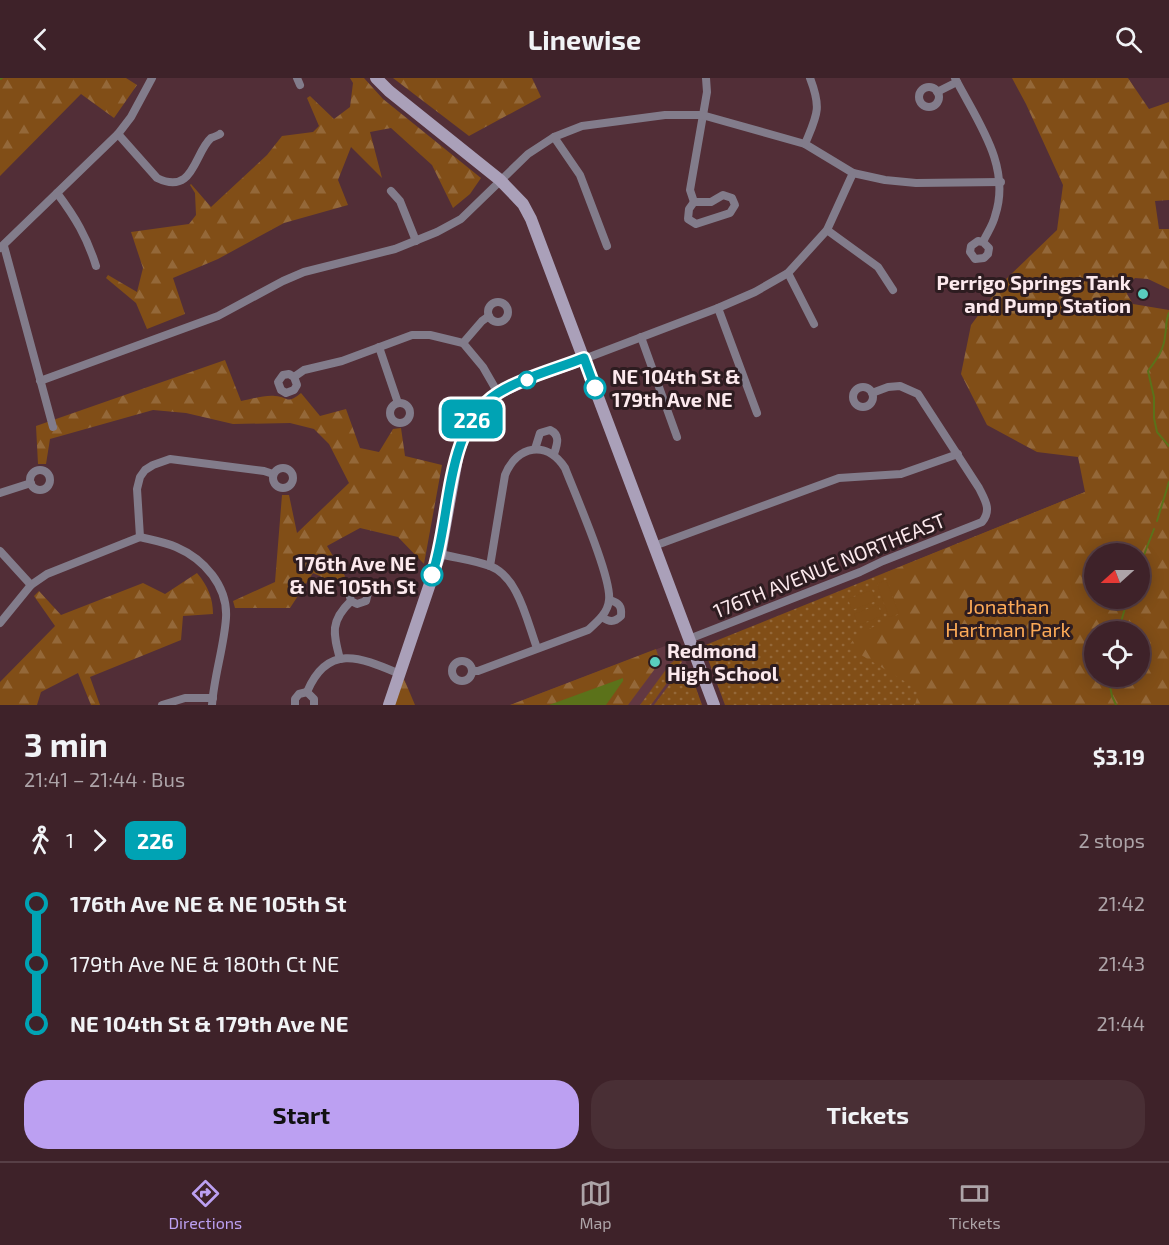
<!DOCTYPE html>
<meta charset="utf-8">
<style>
:root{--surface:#3e2229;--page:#492f35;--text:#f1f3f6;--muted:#ada4a8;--line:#573f46;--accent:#bca0f2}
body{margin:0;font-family:"Exo 2",sans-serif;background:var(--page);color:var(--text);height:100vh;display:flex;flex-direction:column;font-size:22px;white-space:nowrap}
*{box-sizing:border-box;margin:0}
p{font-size:20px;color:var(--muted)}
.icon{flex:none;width:33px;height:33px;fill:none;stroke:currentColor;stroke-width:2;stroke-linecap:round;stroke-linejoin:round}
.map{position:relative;height:627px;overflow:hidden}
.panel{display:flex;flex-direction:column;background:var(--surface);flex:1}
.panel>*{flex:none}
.badge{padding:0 12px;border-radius:9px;font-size:21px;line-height:39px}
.needle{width:39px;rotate:249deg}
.fabs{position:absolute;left:1084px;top:465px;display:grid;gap:12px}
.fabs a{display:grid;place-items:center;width:66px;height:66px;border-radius:50%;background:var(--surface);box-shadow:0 3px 15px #0003,0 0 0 2px var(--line);font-size:30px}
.map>.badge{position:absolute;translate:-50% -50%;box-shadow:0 0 0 3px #fff}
.legs{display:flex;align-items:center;gap:9px;height:66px;padding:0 24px;font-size:20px}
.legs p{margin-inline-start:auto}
.head{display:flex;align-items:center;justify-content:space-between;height:102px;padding:0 24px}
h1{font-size:33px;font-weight:700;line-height:45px}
.cta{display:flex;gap:12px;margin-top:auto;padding:12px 24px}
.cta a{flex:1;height:69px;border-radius:24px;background:var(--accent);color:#111;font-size:24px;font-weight:700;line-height:69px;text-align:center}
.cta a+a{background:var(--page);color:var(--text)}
ul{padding:0 24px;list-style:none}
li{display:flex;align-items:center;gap:21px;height:60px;font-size:22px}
li i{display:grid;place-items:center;width:9px;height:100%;margin:0 8px;background:currentColor}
li i::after{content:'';width:15px;height:15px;margin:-8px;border:4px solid;border-radius:50%;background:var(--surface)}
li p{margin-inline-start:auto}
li:first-child i{background:linear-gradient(#0000 50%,currentColor 0)}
li:last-child i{background:linear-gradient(currentColor 50%,#0000 0)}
header{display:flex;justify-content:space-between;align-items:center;height:78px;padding:0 24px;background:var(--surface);font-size:27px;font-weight:700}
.tab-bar{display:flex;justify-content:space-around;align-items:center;height:84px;border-top:2px solid var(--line);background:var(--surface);font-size:16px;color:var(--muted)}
.tab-bar a{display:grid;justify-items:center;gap:3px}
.tab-bar .current{color:var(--accent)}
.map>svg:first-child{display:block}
.built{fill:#623842}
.grass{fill:url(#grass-dots)}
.forest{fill:url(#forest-firs);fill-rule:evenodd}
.pitch{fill:#814e17}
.water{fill:#5b721a}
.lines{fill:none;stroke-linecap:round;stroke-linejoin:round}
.stream{stroke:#5b721a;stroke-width:2}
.street{stroke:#827c8b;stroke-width:8}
.secondary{stroke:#aaa0b9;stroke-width:12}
.line-1-casing{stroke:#fff;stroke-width:14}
.line-1{stroke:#00a3b4;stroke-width:9}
.poi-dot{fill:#59cebe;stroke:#2d1c20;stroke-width:2}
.stop-1-dot{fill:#fff;stroke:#00a3b4;stroke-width:3}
.labels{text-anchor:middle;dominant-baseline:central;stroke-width:6;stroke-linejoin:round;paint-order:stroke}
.poi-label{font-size:20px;font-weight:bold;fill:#fce9ed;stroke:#2d1c20;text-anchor:end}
.stop-label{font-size:20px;font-weight:bold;fill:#fce9ed;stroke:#2d1c20;text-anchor:start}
.street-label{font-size:20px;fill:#fce9ed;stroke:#2d1c20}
.park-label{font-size:20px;fill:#fdaa57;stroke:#2d1c20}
</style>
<header><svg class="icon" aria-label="back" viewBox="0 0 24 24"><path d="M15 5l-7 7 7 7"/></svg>Linewise<svg class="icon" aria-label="search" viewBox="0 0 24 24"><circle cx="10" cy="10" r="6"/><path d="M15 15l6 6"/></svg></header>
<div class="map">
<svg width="1169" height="627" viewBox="0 0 1169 627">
<defs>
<pattern id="grass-dots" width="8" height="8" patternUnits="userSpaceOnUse" patternTransform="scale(1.5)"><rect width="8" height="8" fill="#814e17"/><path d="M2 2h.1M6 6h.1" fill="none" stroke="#946839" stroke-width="1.8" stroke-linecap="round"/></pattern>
<pattern id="forest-firs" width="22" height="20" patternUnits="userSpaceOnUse" patternTransform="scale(1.5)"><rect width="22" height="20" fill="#814e17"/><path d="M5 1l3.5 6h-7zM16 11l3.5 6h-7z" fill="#946839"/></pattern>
</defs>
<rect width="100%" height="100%" fill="#522e37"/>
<!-- built -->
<polygon class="built" points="678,563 702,627 510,627"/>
<!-- grass -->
<g class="grass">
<polygon points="1085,414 1095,476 1095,598 1140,598 1169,483 1169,607 1167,627 725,627 703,568"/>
<polygon points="679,579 682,584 651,627 640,627 670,586"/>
<polygon points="681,591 685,595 691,596 702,627 654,627"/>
</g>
<!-- forest -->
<g class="forest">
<polygon points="0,0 126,0 137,7 114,40 81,16 0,98"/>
<polygon points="350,0 364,0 383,21 481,100 470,116 453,130 432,87 391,50 370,54 382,100 351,69 338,102 348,127 284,145 218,181 173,200 185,236 147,251 136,225 106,200 108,197 137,214 143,190 131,154 189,146 196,137 195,115 190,107 191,106 211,129 267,77 282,58 313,54 319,48 307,20 310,18 334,41 350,29 353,5"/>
<polygon points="393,0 532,0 541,19 469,58"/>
<path d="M1012,0H1128L1149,31L1169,24V122L1155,123L1159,151H1169V211L1148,201L1135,200L1129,206L1127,216L1133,226L1169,232V627H915L919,612L848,569L857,557L899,536L885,495L1085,414L1078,379L1037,374L987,347L961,296L971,247L1003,204L1057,152L1063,107L1026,26ZM1095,476H1140V520H1095ZM1095,554H1140V598H1095Z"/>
<path d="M225,282L241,323C251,321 265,317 275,318C289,319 286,327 301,315L320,338L346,331L360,370L379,374L393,351L401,350L405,378L442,387L424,486L398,459L360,450L327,468L345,498L340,507L313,495L290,530H235L233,523L275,504L282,417H289L297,455L349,405L329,366L314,351L290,345L233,346L186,335L153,332L50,361L46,386H38L36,348Z"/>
<path d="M197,495C208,508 213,520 213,536L183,538L181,562L90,599L100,627H91L78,595L41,614L37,627H0V604L55,548L34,518L39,513L61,537L143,505L165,516Z"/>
<polygon points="656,571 660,584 628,627 510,627"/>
<polygon points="404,601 415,627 393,627"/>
</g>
<!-- pitch -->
<g class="pitch">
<polygon points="886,502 899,536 889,539 877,506"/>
<polygon points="872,512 876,523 852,532 848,521"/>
<polygon points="878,527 882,538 858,547 854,536"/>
</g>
<!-- water -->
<polygon class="water" points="623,600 623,603 606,627 549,627"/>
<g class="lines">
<!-- stream -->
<g class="stream">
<polyline points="0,1 2,0"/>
<path d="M1169,235C1165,244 1167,249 1165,258C1164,272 1156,282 1148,293L1154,319V340L1157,354L1169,368"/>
<polyline points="1157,443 1169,404"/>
<polyline points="1140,487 1154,451"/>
<polyline points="1118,554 1128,520"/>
<polyline points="1108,598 1112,618 1116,627"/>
</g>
<!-- street -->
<g class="street">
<polyline points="297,0 300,7"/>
<path d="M955,0C977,43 1012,88 995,138C993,147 987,155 983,164L978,163L971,168L970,174L975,181L984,180L988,176L989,170L983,164"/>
<circle cx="929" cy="19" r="10"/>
<polyline points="937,14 957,4"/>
<path d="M118,56L157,100C194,118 194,75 211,60C211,60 219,57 220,56"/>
<polyline points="554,59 580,97 607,168"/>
<path d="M805,66C817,37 822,31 810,0"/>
<polyline points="391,113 400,123 416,163"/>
<path d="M57,115C75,139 87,159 96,188"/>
<polygon points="723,117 732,120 735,127 730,135 696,146 688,141 689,131 694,124 711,124"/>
<polyline points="694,124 690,112 707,14 706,0"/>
<polyline points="827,152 878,189 893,212"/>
<polyline points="4,168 53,349"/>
<polyline points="0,170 118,56 131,39 152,0"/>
<polyline points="788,195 814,246"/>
<circle cx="498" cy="234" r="10"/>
<polyline points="718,230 757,335"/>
<polyline points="641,259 677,359"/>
<polyline points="463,265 483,289 498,315"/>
<polyline points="379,269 398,325"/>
<polyline points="584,281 718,230 755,214 788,195 827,152 853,95"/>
<polyline points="294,299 297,307 294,312 286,315 281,312 278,304 283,297 289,296 294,299 304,292 342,283 412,257 430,257 463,265 482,243 489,238"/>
<polyline points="40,303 218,238 283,203 304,194 395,171 437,154 461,141 528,76 554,59 582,48 665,37 702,37 805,66 853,95 885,102 916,105 1001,104"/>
<circle cx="863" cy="319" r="10"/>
<circle cx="400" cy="335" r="10"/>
<path d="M535,371L540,355L550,352C561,357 557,367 554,376"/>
<circle cx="283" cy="400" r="10"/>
<circle cx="40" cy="402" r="10"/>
<polyline points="0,415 31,405"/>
<polyline points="654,468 839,400 901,396 958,376"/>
<polyline points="0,473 31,507"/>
<path d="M440,476C456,480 474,482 490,488C519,499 527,544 537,570"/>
<path d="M602,539C609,544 614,545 621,538C622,528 619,525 610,522"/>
<polyline points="0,545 31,507 47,496 140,459"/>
<path d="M689,561L860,494L883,483L982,444C992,432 985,422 979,410L918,316L900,308L888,309L872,315"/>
<path d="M340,581C333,555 330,543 351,523L357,526L366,523L368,515L366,509L357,506L351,509L349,515L351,523"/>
<circle cx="462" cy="593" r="10"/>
<path d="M472,593H478L588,552C597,544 608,535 609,522C612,500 575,416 565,390C547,362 517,367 505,397L490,488"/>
<path d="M307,614C328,564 362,580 400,596"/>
<polyline points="307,614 314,621 314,627"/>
<polyline points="162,627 185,620 213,620"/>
<path d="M212,627C214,598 224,569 226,540C228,508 204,481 176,469C165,464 152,462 140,459L137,411L140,399L145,392L153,387L170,381L264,393L273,396"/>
<polyline points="295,627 295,621 299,616 307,614"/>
</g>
<!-- secondary -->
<g class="secondary">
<polyline points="376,0 389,13 500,102 523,126 531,141 714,627"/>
<polyline points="389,627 440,476 458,375 470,343 479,330 498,315 538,297 584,281"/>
</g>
</g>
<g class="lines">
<!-- line-1 casing -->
<g class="line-1-casing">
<path id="line-1" d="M432,497C452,441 443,350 498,315C522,300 556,291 584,280L595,310"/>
</g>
<!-- line-1 -->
<use href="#line-1" class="line-1"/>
</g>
<!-- markers -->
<g class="poi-dot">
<circle cx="1143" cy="216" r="6"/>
<circle cx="655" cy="584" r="6"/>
</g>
<g class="stop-1-dot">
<circle cx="527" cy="302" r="8"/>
<circle cx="595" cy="310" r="10"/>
<circle cx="432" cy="497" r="10"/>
</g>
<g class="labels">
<!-- poi labels -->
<g class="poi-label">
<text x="1131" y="204">Perrigo Springs Tank<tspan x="1131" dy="23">and Pump Station</tspan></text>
<text x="667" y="572" text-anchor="start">Redmond<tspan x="667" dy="23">High School</tspan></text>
</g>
<!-- stop labels -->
<g class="stop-label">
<text x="612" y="298">NE 104th St &amp;<tspan x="612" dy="23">179th Ave NE</tspan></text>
<text x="416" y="485" text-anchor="end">176th Ave NE<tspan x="416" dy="23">&amp; NE 105th St</tspan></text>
</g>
<!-- street labels -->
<g class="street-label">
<text transform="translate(829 487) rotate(-22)">176TH AVENUE NORTHEAST</text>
</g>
<!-- park labels -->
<g class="park-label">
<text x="1008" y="528">Jonathan<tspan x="1008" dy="23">Hartman Park</tspan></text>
</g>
</g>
</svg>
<div class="fabs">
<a><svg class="needle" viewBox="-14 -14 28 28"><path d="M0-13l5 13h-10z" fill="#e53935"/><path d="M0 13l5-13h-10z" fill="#ada4a8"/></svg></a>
<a><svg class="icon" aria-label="locate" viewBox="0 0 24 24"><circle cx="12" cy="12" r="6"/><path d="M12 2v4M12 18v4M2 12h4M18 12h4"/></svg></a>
</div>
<b class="badge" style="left:472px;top:341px;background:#00a3b4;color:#fff">226</b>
</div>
<section class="panel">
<div class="head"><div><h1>3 min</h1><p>21:41 – 21:44 · Bus</p></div><b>$3.19</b></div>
<div class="legs"><svg class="icon" aria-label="walk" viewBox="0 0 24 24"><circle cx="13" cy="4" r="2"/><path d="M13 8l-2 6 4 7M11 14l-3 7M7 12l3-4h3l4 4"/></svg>1<svg class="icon" aria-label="forward" viewBox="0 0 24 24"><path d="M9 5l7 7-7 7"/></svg><b class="badge" style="background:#00a3b4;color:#fff">226</b><p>2 stops</p></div>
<ul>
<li><i style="color:#00a3b4"></i><b>176th Ave NE &amp; NE 105th St</b><p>21:42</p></li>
<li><i style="color:#00a3b4"></i><span>179th Ave NE &amp; 180th Ct NE</span><p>21:43</p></li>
<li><i style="color:#00a3b4"></i><b>NE 104th St &amp; 179th Ave NE</b><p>21:44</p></li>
</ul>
<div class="cta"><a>Start</a><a>Tickets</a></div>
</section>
<nav class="tab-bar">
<a class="current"><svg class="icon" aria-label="directions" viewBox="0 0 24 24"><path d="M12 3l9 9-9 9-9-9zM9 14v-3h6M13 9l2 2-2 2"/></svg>Directions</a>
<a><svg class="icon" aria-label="map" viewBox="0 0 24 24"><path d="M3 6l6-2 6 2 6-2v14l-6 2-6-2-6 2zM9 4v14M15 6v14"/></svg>Map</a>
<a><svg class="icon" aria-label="tickets" viewBox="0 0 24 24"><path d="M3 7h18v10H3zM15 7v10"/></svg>Tickets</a>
</nav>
